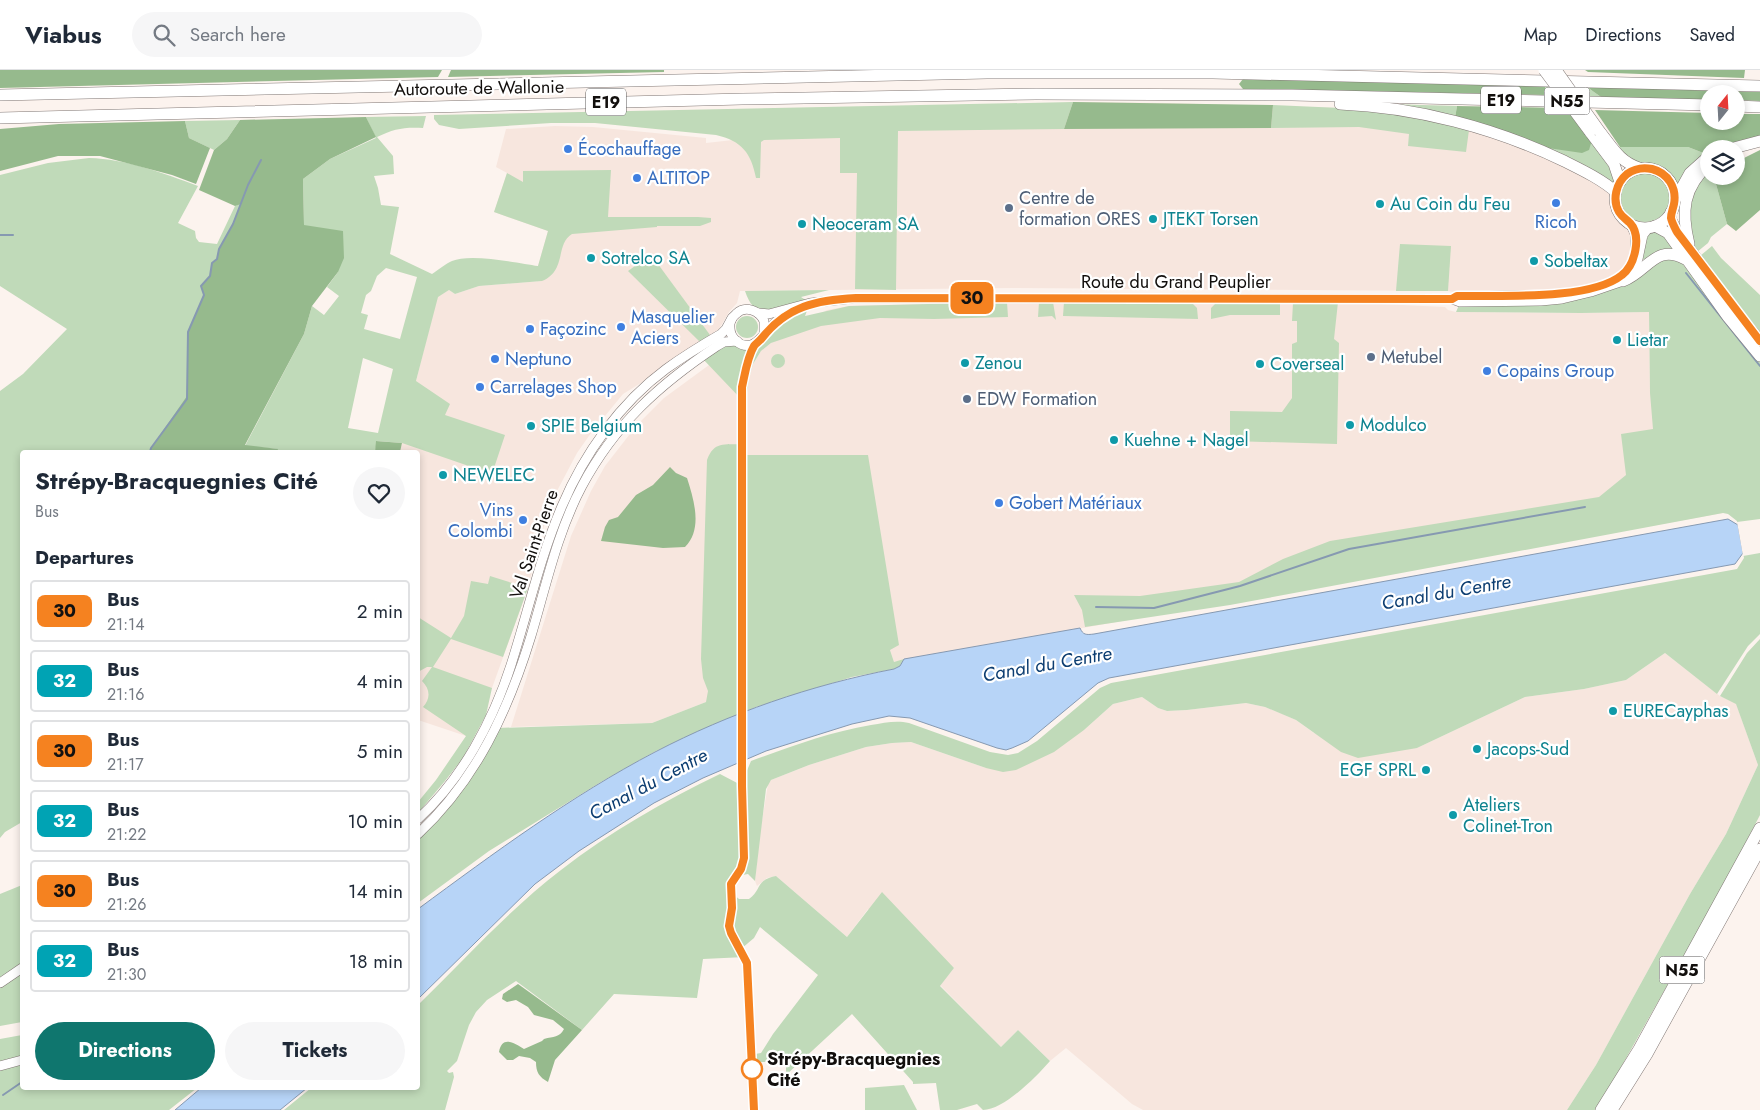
<!DOCTYPE html>
<meta charset="utf-8">
<style>
:root{--surface:#fff;--page:#f6f6f7;--text:#1f2937;--muted:#747a83;--line:#e0e1e3;--accent:#0f766e}
body{margin:0;font-family:Jost,sans-serif;background:var(--page);color:var(--text);height:100vh;display:flex;flex-direction:column;font-size:19px;white-space:nowrap}
*{box-sizing:border-box;margin:0}
p{font-size:16px;color:var(--muted)}
.icon{flex:none;width:28px;height:28px;fill:none;stroke:currentColor;stroke-width:2;stroke-linecap:round;stroke-linejoin:round}
.map{position:relative;flex:1;overflow:hidden}
.sheet{position:absolute;left:20px;top:380px;width:400px;height:640px;display:flex;flex-direction:column;background:var(--surface);border-radius:5px;box-shadow:0 2px 8px #0003}
.sheet>*{flex:none}
.badge{padding:0 10px;border-radius:8px;font-size:18px;line-height:32px}
.needle{width:32px;rotate:18deg}
.buttons{position:absolute;left:1700px;top:15px;display:grid;gap:10px}
.buttons a{display:grid;place-items:center;width:45px;height:45px;border-radius:50%;background:var(--surface);box-shadow:0 2px 8px #0003;font-size:25px}
.map>.badge{position:absolute;translate:-50% -50%;box-shadow:0 0 0 2px #fff}
h2{padding:0 15px;font-size:19px;line-height:45px}
.round{display:grid;place-items:center;flex:none;width:52px;height:52px;border-radius:26px;background:var(--page)}
.overview{display:flex;align-items:center;justify-content:space-between;height:85px;padding:0 15px}
h1{font-size:24px;font-weight:700;line-height:38px}
.primary-button{display:flex;gap:10px;margin-top:auto;padding:10px 15px}
.primary-button a{flex:1;height:58px;border-radius:30px;background:var(--accent);color:#fff;font-size:20px;font-weight:700;line-height:58px;text-align:center}
.primary-button a+a{background:var(--page);color:var(--text)}
ul{padding:0;list-style:none}
li{display:flex;align-items:center;gap:15px;height:62px;margin:0 10px 8px;padding:0 5px;border:2px solid var(--line);border-radius:5px}
li div{flex:1}
li b{display:block;font-size:19px}
li em{font-style:normal}
li .badge{min-width:55px;font-weight:700;text-align:center}
header{display:flex;align-items:center;gap:30px;box-sizing:border-box;height:70px;padding:0 25px;background:var(--surface);border-bottom:1px solid var(--line)}
header strong{font-size:24px}
nav{display:flex;gap:28px;margin-inline-start:auto;font-size:18px}
.search{width:350px;height:45px;background:var(--page);display:flex;align-items:center;gap:12px;box-sizing:border-box;padding:0 18px;border-radius:28px;color:var(--muted);font-size:19px}
.map>svg:first-child{display:block}
.built{fill:#f7e6de}
.green{fill:#c0dab9;fill-rule:evenodd}
.forest{fill:#96ba8d}
.water{fill:#b7d4f7;stroke:#8699b1}
.pier{fill:#fcf3ee}
.lines{fill:none;stroke-linecap:round;stroke-linejoin:round}
.stream{stroke:#8699b1;stroke-width:2}
.secondary-casing{stroke:#807774;stroke-width:10}
.highway-casing{stroke:#807774;stroke-width:12}
.secondary{stroke:#fff;stroke-width:9}
.highway{stroke:#fff;stroke-width:11}
.highway-bridge-casing{stroke:#807774;stroke-width:12;stroke-linecap:butt}
.highway-bridge{stroke:#fff;stroke-width:11}
.line-casing{stroke:#fff;stroke-width:11}
.line{stroke:#f58220;stroke-width:8}
.shop-dot{fill:#3f7fe0;stroke:#fff;stroke-width:2}
.culture-dot{fill:#0f9aa8;stroke:#fff;stroke-width:2}
.service-dot{fill:#5c6f8a;stroke:#fff;stroke-width:2}
.stop-dot{fill:#fff;stroke:#f58220;stroke-width:2.5}
.labels{text-anchor:middle;dominant-baseline:central;stroke-width:4.5;stroke-linejoin:round;paint-order:stroke}
.shield{fill:#fff;stroke:#595756;stroke-width:1}
.shield-label{font-size:16px;font-weight:bold;fill:#120f0d}
.street-label{font-size:18px;fill:#120f0d;stroke:#fff}
.shop-label{font-size:18px;fill:#366cbe;stroke:#fff;text-anchor:start}
.service-label{font-size:18px;fill:#4e5e75;stroke:#fff;text-anchor:start}
.culture-label{font-size:18px;fill:#0d838f;stroke:#fff;text-anchor:start}
.stop-label{font-size:18px;font-weight:bold;fill:#120f0d;stroke:#fff;text-anchor:start}
.water-label{font-size:19px;font-style:italic;fill:#0c3d71;stroke:#fff}
</style>
<header>
<strong>Viabus</strong>
<div class="search"><svg class="icon" aria-label="search" viewBox="0 0 24 24"><circle cx="10" cy="10" r="6"/><path d="M15 15l6 6"/></svg>Search here</div>
<nav><a>Map</a><a>Directions</a><a>Saved</a></nav>
</header>
<div class="map">
<svg width="1760" height="1040" viewBox="0 0 1760 1040">
<rect width="100%" height="100%" fill="#fcf3ee"/>
<!-- built -->
<g class="built">
<polygon points="1073,32 1167,33 1341,38 1429,48 1512,73 1569,98 1611,123 1614,140 1632,163 1633,176 1632,185 1624,199 1608,211 1581,218 1543,223 1464,224 1448,221 1013,218 740,221 737,233 729,242 719,259 661,297 644,311 623,324 591,363 577,383 558,419 549,441 539,471 528,518 492,618 466,666 418,650 418,382 400,382 416,311 437,227 449,220 455,224 479,216 541,211 538,196 548,161 494,142 507,103 496,97 506,59 555,56 593,57 706,68 706,73"/>
<polygon points="1007,232 1026,234 1039,232 1338,232 1445,237 1448,240 1456,242 1581,243 1649,242 1650,323 1723,443 894,592 890,580 706,632 652,653 511,657 571,466 591,421 605,396 626,369 637,355 664,328 709,295 753,294 761,281 771,273 827,240 849,236"/>
<polygon points="1665,583 1720,626 1736,633 1758,695 1726,764 1690,824 1596,995 1567,1040 1143,1040 1132,1034 1066,978 1050,991 1018,960 1001,977 940,915 954,898 868,839 847,867 776,806 767,808 757,816 755,811 760,763 768,714 771,710 809,695 866,677 892,673 911,672 986,698 1084,660 1113,634 1142,627 1158,638 1167,641 1187,640 1246,633 1265,637 1280,643 1296,650 1314,663 1417,678 1525,627 1584,619 1626,610"/>
</g>
<!-- green -->
<g class="green">
<polygon points="1545,15 1587,17 1601,27 1545,25"/>
<path d="M1073,32L1064,59L898,61L896,220L855,219L857,103H840V68L764,70L761,72L760,108H756C751,83 742,71 716,65L595,53H551L459,59L439,55L434,49V45Z"/>
<polygon points="1389,34 1457,36 1455,48"/>
<polygon points="1273,35 1341,38 1429,48 1469,60 1466,82 1408,76 1409,64 1359,57 1271,58"/>
<path d="M426,46L423,58C403,57 394,59 377,67L393,86L394,104L374,106L378,118L381,135L399,137L390,184L432,204C438,200 445,194 452,191C470,183 518,193 538,196L548,161L494,142L507,103L523,112V101L611,100L608,147H698L711,148V152L700,156H657V157L572,164C555,174 567,201 542,211L479,216L455,224L449,220L438,227L416,311L450,334L445,345L505,365L492,404L402,373L377,371L375,382H277V379L245,376L304,264L312,236L324,245L339,226L327,217L338,202L304,155L303,109L330,89L376,68L366,47ZM386,198L417,207L400,269L364,259L368,245L361,243L366,225L371,221L377,206ZM363,288L393,299L378,363L348,358Z"/>
<polygon points="240,50 227,69 214,80 189,68 185,51"/>
<polygon points="1592,70 1615,106 1615,116 1541,77"/>
<polygon points="1620,77 1688,77 1706,84 1678,119 1674,109 1665,100 1657,96 1637,94 1620,82"/>
<path d="M89,88C126,89 163,103 198,116L178,153L195,161L196,168L199,172L217,174L235,136L241,133L233,154L219,179L217,189L212,193L210,206L201,216L204,225L188,262L187,329L151,378L150,382H22V752L5,762L0,768V321L23,304L67,259L0,216V105L48,93Z"/>
<polygon points="1709,98 1709,106 1716,106 1716,114 1727,154 1711,167 1708,173 1697,182 1691,171 1687,149 1695,114"/>
<circle cx="1645" cy="127" r="25"/>
<path d="M1650,160C1662,159 1667,171 1673,179L1645,191L1642,188L1645,166Z"/>
<polygon points="1400,174 1451,176 1448,221 1396,221"/>
<polygon points="1712,176 1721,188 1760,225 1760,266 1700,186"/>
<path d="M1658,189H1679L1713,234L1760,291V564L1748,576L1717,624L1665,583L1626,610L1584,619L1525,627L1417,678L1358,688L1341,682L1296,650L1265,637L1246,633L1187,640L1167,641L1158,638L1142,627L1113,634L1084,660L1054,682L1016,700L1003,702L986,698L911,672L892,673L866,677L809,695L771,710L766,719L755,811L748,804L737,806L731,814L732,823L739,829H749C762,820 755,810 776,806L847,867L882,822L954,898L940,916L1001,977L1018,960L1050,991C1037,1006 1004,1040 983,1040L977,1034L957,1040H940L936,1013L913,1014V1012L852,944L786,1005V997L780,992H755V984L761,983L773,964L818,905L760,857L754,868L741,879L745,887L703,889L697,928L614,924L582,960L516,911L487,930L476,942L469,955L457,991L447,1001L449,1003L453,1002L454,1007L445,1040H284L311,1018H418V935C464,890 509,840 561,800C610,762 664,731 720,704L741,715L751,691C790,677 829,662 871,655C884,653 896,650 909,653L990,682L1008,685L1018,683L1037,671L1100,618L1111,613L1737,499L1744,488L1737,451L1728,444L1723,443L1230,535L1085,557L1082,540L1074,525L1140,526L1239,512L1283,489L1330,471L1599,427L1626,405L1621,364L1653,359L1650,323L1649,242L1581,243L1456,242L1460,233L1583,228Z"/>
<polygon points="655,190 710,265 700,272 628,201 635,196"/>
<path d="M829,220L801,227L810,233L805,246L849,236L1007,232L1008,247L934,249L880,248L821,256L771,273L761,281L753,294L749,308L746,329L742,330L701,287L717,276L745,275L781,248C761,243 752,242 745,221Z"/>
<polygon points="1039,232 1053,232 1056,250 1052,246 1038,247"/>
<polygon points="1064,232 1191,232 1197,238 1198,249 1063,246"/>
<polygon points="1217,232 1280,232 1280,245 1230,245 1211,249 1211,238"/>
<polygon points="1338,232 1334,269 1339,273 1337,374 1230,371 1230,341 1282,342 1292,328 1292,274 1297,272 1297,251 1292,251 1293,233"/>
<circle cx="747" cy="257" r="11"/>
<circle cx="778" cy="291" r="7"/>
<path d="M742,374V385H868L899,575L890,580L894,592L904,589L900,596L894,599L852,607L756,637L656,681L601,712L489,781L418,833V764L429,754L497,658L652,653L706,632L708,621L703,608L701,589L707,390C714,371 724,375 742,374Z"/>
<path d="M490,506L528,518L503,587L451,569L433,597L492,618L486,645L463,688L445,711L418,743V732L436,710L466,666L423,637C431,628 430,619 422,611L432,597H427L418,602V547L451,568L464,546L471,511L488,514Z"/>
<polygon points="1760,569 1760,745 1720,822 1612,1013 1595,1040 1567,1040 1596,995 1690,824 1726,764 1758,695 1736,634 1720,626 1747,583"/>
<polygon points="22,815 22,952 0,956 0,824"/>
<polygon points="22,965 22,1018 197,1018 169,1040 0,1040 0,969"/>
<polygon points="904,1015 917,1040 865,1040 865,1018"/>
</g>
<!-- forest -->
<g class="forest">
<polygon points="0,0 442,0 438,7 0,18"/>
<polygon points="451,0 664,0 664,2 448,7"/>
<polygon points="1585,0 1745,0 1744,8 1588,2"/>
<polygon points="1243,9 1545,15 1545,25 1243,19 1239,14"/>
<polygon points="1587,17 1760,22 1760,31 1736,30 1736,24 1709,24 1709,30 1601,27"/>
<polygon points="1073,32 1273,35 1271,58 1064,59"/>
<polygon points="1457,36 1567,38 1592,70 1589,80 1582,83 1541,77 1455,48"/>
<polygon points="1595,40 1709,43 1709,51 1736,51 1736,44 1760,44 1760,68 1719,79 1709,79 1709,83 1706,84 1688,77 1620,77"/>
<polygon points="366,47 376,67 330,89 303,109 304,155 343,161 344,188 338,202 312,236 304,264 245,375 278,379 277,382 150,382 151,378 187,326 188,262 204,225 201,216 210,206 212,193 217,189 219,179 233,154 241,134 235,136 199,120 214,80 227,69 240,50"/>
<polygon points="185,51 189,68 210,78 196,114 172,105 100,86 58,86 0,101 0,59 59,54"/>
<polygon points="1760,80 1760,140 1736,161 1727,154 1716,114 1716,106 1736,106 1736,92"/>
<polygon points="376,371 402,373 400,382 375,382"/>
<path d="M670,397L676,403L687,408C694,430 703,459 685,477L663,478L601,471L605,457L609,450L618,447L636,425L653,415Z"/>
<path d="M518,914L582,960L555,990L548,1012C539,1007 536,1002 536,992L530,988L519,986L513,990H507L499,982C502,965 514,973 524,979L542,971L544,969C554,966 559,968 564,959L553,950L534,945L528,937L516,930L507,932L502,929L503,924Z"/>
</g>
<!-- water -->
<g class="water">
<path d="M1728,449L1738,455L1743,483L1735,494L1109,608L1098,613L1028,671L1012,678L1006,680L997,678L910,648L889,646L852,654L766,681L703,708L654,733L579,781L535,814L418,929V839C494,783 571,726 655,682C730,643 811,615 894,599L900,596L904,589L1080,558C1083,565 1086,565 1094,564Z"/>
<polygon points="201,1018 307,1018 280,1040 175,1040"/>
</g>
<!-- pier -->
<polygon class="pier" points="1760,449 1760,483 1743,486 1737,452"/>
<g class="lines">
<!-- stream -->
<g class="stream">
<polyline points="0,165 13,165"/>
<polyline points="1686,203 1760,296"/>
<polyline points="150,382 151,378 187,329 188,262 204,225 201,216 210,206 212,193 217,189 219,179 233,154 248,115 261,90"/>
<polyline points="1096,537 1154,538 1240,516 1349,479 1585,437"/>
<polyline points="3,1025 22,1012"/>
</g>
<!-- secondary casing -->
<g class="secondary-casing">
<g id="secondary">
<polyline points="1630,153 1635,164 1635,181"/>
<polyline points="1489,226 1538,225"/>
<polyline points="758,243 769,244 810,233 856,228 1452,229 1460,232 1541,231 1562,229 1591,222 1623,211 1634,199 1638,189 1643,165 1649,157"/>
<path d="M764,264V251C759,240 745,235 736,244C732,247 729,253 730,258C730,263 733,268 736,271C754,286 765,260 776,252C782,247 789,244 796,240"/>
<path d="M418,749C462,709 493,651 511,595C528,542 540,487 562,436C584,384 620,333 666,299C684,286 702,275 721,264L726,259L732,248"/>
<path d="M418,764C476,710 508,641 531,566C546,516 557,463 582,416C615,354 660,314 717,276L724,272L737,271"/>
<polyline points="0,913 22,898"/>
<polyline points="0,996 22,990"/>
</g>
</g>
<!-- highway casing -->
<g class="highway-casing">
<g id="highway">
<polyline points="0,25 987,3 1213,3 1760,16"/>
<path d="M1340,34C1416,37 1495,58 1564,91C1582,100 1601,109 1616,122"/>
<polyline points="1736,36 1760,37"/>
<polyline points="0,48 742,29 1036,24 1292,25 1709,35"/>
<polyline points="1590,62 1614,94 1620,112"/>
<path d="M1600,62C1613,78 1619,91 1639,98"/>
<polyline points="1730,79 1760,71"/>
<circle cx="1645" cy="128" r="30"/>
<polyline points="1675,130 1690,103 1709,86"/>
<polyline points="1671,142 1671,150 1677,162 1735,241 1760,271"/>
<polyline points="1655,156 1668,163 1728,247 1760,286"/>
<path d="M1689,174C1681,141 1683,118 1709,94"/>
<path d="M1623,211C1648,201 1656,173 1685,189"/>
<polyline points="1601,1040 1639,979 1760,758"/>
<polyline points="1612,1040 1647,984 1760,779"/>
</g>
</g>
<!-- secondary -->
<use href="#secondary" class="secondary"/>
<!-- highway -->
<use href="#highway" class="highway"/>
<!-- highway-bridge casing -->
<g class="highway-bridge-casing">
<g id="highway-bridge">
<polyline points="1544,0 1590,62"/>
<polyline points="1556,0 1600,62"/>
</g>
</g>
<!-- highway-bridge -->
<use href="#highway-bridge" class="highway-bridge"/>
</g>
<g class="lines">
<!-- line casing -->
<g class="line-casing">
<path id="line" d="M754,1040L747,893L731,863L729,856L732,838L731,814L741,799L744,788L742,716V317C745,304 747,288 754,276C756,273 759,272 762,268C787,236 817,230 856,228L1444,229H1452L1457,226C1499,225 1590,231 1622,205C1635,195 1642,166 1630,153C1626,149 1622,147 1619,142C1612,130 1616,113 1627,104C1634,99 1643,97 1652,99C1668,103 1677,118 1674,134C1673,139 1671,143 1671,148C1672,153 1675,158 1677,162L1760,271"/>
</g>
<!-- line -->
<use href="#line" class="line"/>
</g>
<!-- markers -->
<g class="shop-dot">
<circle cx="568" cy="79" r="5"/>
<circle cx="637" cy="108" r="5"/>
<circle cx="1556" cy="133" r="5"/>
<circle cx="621" cy="257" r="5"/>
<circle cx="530" cy="259" r="5"/>
<circle cx="495" cy="289" r="5"/>
<circle cx="1487" cy="301" r="5"/>
<circle cx="480" cy="317" r="5"/>
<circle cx="999" cy="433" r="5"/>
<circle cx="523" cy="450" r="5"/>
</g>
<g class="culture-dot">
<circle cx="1380" cy="134" r="5"/>
<circle cx="1153" cy="149" r="5"/>
<circle cx="802" cy="154" r="5"/>
<circle cx="591" cy="188" r="5"/>
<circle cx="1534" cy="191" r="5"/>
<circle cx="1617" cy="270" r="5"/>
<circle cx="965" cy="293" r="5"/>
<circle cx="1260" cy="294" r="5"/>
<circle cx="1350" cy="355" r="5"/>
<circle cx="531" cy="356" r="5"/>
<circle cx="1114" cy="370" r="5"/>
<circle cx="443" cy="405" r="5"/>
<circle cx="1613" cy="641" r="5"/>
<circle cx="1477" cy="679" r="5"/>
<circle cx="1426" cy="700" r="5"/>
<circle cx="1453" cy="745" r="5"/>
</g>
<g class="service-dot">
<circle cx="1009" cy="138" r="5"/>
<circle cx="1371" cy="287" r="5"/>
<circle cx="967" cy="329" r="5"/>
</g>
<circle class="stop-dot" cx="752" cy="999" r="10"/>
<g class="labels">
<!-- shield labels -->
<g class="shield">
<rect x="1481" y="16.5" width="40" height="27" rx="4"/>
<rect x="1544.5" y="17.5" width="45" height="27" rx="4"/>
<rect x="586" y="18.5" width="40" height="27" rx="4"/>
<rect x="1659.5" y="886.5" width="45" height="27" rx="4"/>
</g>
<g class="shield-label">
<text x="1501" y="30">E19</text>
<text x="1567" y="31">N55</text>
<text x="606" y="32">E19</text>
<text x="1682" y="900">N55</text>
</g>
<!-- street labels -->
<g class="street-label">
<text transform="translate(479 18) rotate(-1)">Autoroute de Wallonie</text>
<text x="1176" y="212">Route du Grand Peuplier</text>
<text transform="translate(534 474) rotate(-71)">Val Saint-Pierre</text>
</g>
<!-- shop labels -->
<g class="shop-label">
<text x="578" y="79">Écochauffage</text>
<text x="647" y="108">ALTITOP</text>
<text x="1556" y="152" text-anchor="middle">Ricoh</text>
<text x="631" y="247">Masquelier<tspan x="631" dy="21">Aciers</tspan></text>
<text x="540" y="259">Façozinc</text>
<text x="505" y="289">Neptuno</text>
<text x="1497" y="301">Copains Group</text>
<text x="490" y="317">Carrelages Shop</text>
<text x="1009" y="433">Gobert Matériaux</text>
<text x="513" y="440" text-anchor="end">Vins<tspan x="513" dy="21">Colombi</tspan></text>
</g>
<!-- service labels -->
<g class="service-label">
<text x="1019" y="128">Centre de<tspan x="1019" dy="21">formation ORES</tspan></text>
<text x="1381" y="287">Metubel</text>
<text x="977" y="329">EDW Formation</text>
</g>
<!-- culture labels -->
<g class="culture-label">
<text x="1390" y="134">Au Coin du Feu</text>
<text x="1163" y="149">JTEKT Torsen</text>
<text x="812" y="154">Neoceram SA</text>
<text x="601" y="188">Sotrelco SA</text>
<text x="1544" y="191">Sobeltax</text>
<text x="1627" y="270">Lietar</text>
<text x="975" y="293">Zenou</text>
<text x="1270" y="294">Coverseal</text>
<text x="1360" y="355">Modulco</text>
<text x="541" y="356">SPIE Belgium</text>
<text x="1124" y="370">Kuehne + Nagel</text>
<text x="453" y="405">NEWELEC</text>
<text x="1623" y="641">EURECayphas</text>
<text x="1487" y="679">Jacops-Sud</text>
<text x="1416" y="700" text-anchor="end">EGF SPRL</text>
<text x="1463" y="735">Ateliers<tspan x="1463" dy="21">Colinet-Tron</tspan></text>
</g>
<!-- stop labels -->
<g class="stop-label">
<text x="767" y="989">Strépy-Bracquegnies<tspan x="767" dy="21">Cité</tspan></text>
</g>
<!-- water labels -->
<g class="water-label">
<text transform="translate(1446 522) rotate(-10)">Canal du Centre</text>
<text transform="translate(1047 594) rotate(-10)">Canal du Centre</text>
<text transform="translate(648 714) rotate(-28)">Canal du Centre</text>
</g>
</g>
</svg>
<div class="buttons">
<a><svg class="needle" viewBox="-14 -14 28 28"><path d="M0-13l5 13h-10z" fill="#e53935"/><path d="M0 13l5-13h-10z" fill="#747a83"/></svg></a>
<a><svg class="icon" aria-label="layers" viewBox="0 0 24 24"><path d="M12 4l9 5-9 5-9-5zM3 14l9 5 9-5"/></svg></a>
</div>
<b class="badge" style="left:972px;top:228px;background:#f58220;color:#111">30</b>
<section class="sheet">
<div class="overview"><div><h1>Strépy-Bracquegnies Cité</h1><p>Bus</p></div><a class="round"><svg class="icon" aria-label="heart" viewBox="0 0 24 24"><path d="M12 20l-8-8c-3-5 5-10 8-4 3-6 11-1 8 4z"/></svg></a></div>
<h2>Departures</h2>
<ul>
<li><span class="badge" style="background:#f58220;color:#111">30</span><div><b>Bus</b><p>21:14</p></div><em>2 min</em></li>
<li><span class="badge" style="background:#00a3b4;color:#fff">32</span><div><b>Bus</b><p>21:16</p></div><em>4 min</em></li>
<li><span class="badge" style="background:#f58220;color:#111">30</span><div><b>Bus</b><p>21:17</p></div><em>5 min</em></li>
<li><span class="badge" style="background:#00a3b4;color:#fff">32</span><div><b>Bus</b><p>21:22</p></div><em>10 min</em></li>
<li><span class="badge" style="background:#f58220;color:#111">30</span><div><b>Bus</b><p>21:26</p></div><em>14 min</em></li>
<li><span class="badge" style="background:#00a3b4;color:#fff">32</span><div><b>Bus</b><p>21:30</p></div><em>18 min</em></li>
</ul>
<div class="primary-button"><a>Directions</a><a>Tickets</a></div>
</section>
</div>
